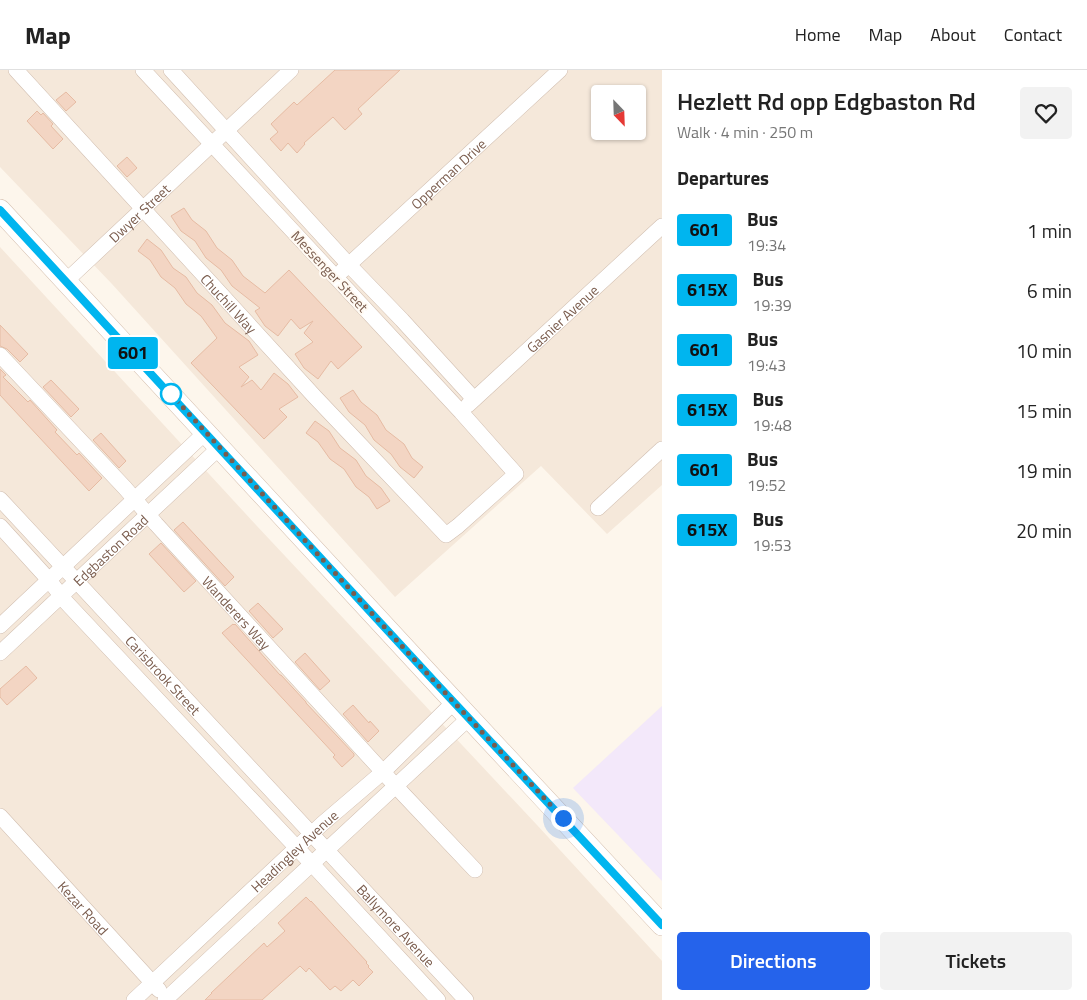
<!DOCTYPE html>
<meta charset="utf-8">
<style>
:root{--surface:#fff;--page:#f2f2f2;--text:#222;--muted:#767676;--line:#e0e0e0;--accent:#2563eb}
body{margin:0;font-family:"Titillium Web",sans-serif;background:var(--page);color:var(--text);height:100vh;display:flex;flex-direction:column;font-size:19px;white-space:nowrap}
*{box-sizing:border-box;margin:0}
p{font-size:16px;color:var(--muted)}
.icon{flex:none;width:28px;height:28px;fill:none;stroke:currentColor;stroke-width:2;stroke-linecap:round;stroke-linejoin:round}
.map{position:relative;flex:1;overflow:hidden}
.side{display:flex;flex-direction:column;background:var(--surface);width:425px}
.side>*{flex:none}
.badge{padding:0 10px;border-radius:4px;font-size:18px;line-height:32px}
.needle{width:32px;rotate:157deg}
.fabs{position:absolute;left:591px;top:15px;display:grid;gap:10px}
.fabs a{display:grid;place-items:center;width:55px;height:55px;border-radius:5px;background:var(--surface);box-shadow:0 1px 4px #0004;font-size:25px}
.you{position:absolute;width:25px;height:25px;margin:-12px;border:4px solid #fff;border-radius:50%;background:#1a73e8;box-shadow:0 0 0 8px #1a73e833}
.map>.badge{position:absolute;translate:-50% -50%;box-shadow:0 0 0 2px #fff}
h2{padding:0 15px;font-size:19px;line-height:45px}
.round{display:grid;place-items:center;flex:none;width:52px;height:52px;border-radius:5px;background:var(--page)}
.overview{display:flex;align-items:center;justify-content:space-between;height:85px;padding:0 15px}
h1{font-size:24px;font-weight:600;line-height:38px}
.action{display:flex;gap:10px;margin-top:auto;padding:10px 15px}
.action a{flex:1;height:58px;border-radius:5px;background:var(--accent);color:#fff;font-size:20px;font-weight:600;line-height:58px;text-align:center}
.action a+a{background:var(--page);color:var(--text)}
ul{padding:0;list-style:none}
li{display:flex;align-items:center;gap:15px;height:60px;padding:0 15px}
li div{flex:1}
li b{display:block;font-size:19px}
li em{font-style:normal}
li .badge{min-width:55px;font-weight:700;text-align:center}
header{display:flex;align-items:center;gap:30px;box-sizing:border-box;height:70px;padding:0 25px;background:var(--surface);border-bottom:1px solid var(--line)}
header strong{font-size:24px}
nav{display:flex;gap:28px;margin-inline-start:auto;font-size:18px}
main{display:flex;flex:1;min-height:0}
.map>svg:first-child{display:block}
.residential{fill:#f5e8da;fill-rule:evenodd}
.education{fill:#f3e8fa}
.building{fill:#f3d5c3;stroke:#e6bba3}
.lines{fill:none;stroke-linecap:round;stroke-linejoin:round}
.street-casing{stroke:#d1beb0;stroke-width:16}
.secondary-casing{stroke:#d6c0b0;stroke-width:22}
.street{stroke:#fff;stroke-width:15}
.secondary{stroke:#fff;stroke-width:21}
.line-casing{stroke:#fff;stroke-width:11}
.line{stroke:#00b5ef;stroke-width:8}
.walk{stroke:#7a5c4d;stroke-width:5;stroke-dasharray:0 9}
.stop-dot{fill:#fff;stroke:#00b5ef;stroke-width:2.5}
.labels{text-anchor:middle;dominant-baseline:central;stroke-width:4;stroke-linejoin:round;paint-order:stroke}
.street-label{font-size:14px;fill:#7a5c4d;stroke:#fffaf3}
</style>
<header>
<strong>Map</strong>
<nav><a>Home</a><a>Map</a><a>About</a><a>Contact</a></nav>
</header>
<main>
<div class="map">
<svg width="662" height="930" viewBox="0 0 662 930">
<rect width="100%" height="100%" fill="#fdf6ec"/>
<!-- residential -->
<g class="residential">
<path d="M0,0H662V415L607,464L541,396L395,527L112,214L0,97ZM600,24H638V61H600Z"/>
<polygon points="0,177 256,455 537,755 662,891 662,930 0,930"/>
</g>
<!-- education -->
<polygon class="education" points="662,636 662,811 573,718"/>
<!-- building -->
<g class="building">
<polygon points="335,0 400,0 358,39 362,44 345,60 333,47 304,73 305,74 297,83 288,73 281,81 270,69 278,62 271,54 294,32 297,35"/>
<polygon points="66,22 76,32 66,41 56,30"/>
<polygon points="37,41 41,45 43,43 53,54 51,56 63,69 53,79 27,51"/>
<polygon points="127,87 137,98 127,107 117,96"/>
<polygon points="184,138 192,150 206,161 217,178 232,190 243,206 265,223 289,200 362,277 338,299 331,291 318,309 304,298 295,284 313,272 304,263 313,251 300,259 291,249 278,266 265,256 255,241 260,238 232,216 221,200 206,188 195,171 181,161 171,146"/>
<polygon points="147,169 161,180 173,198 186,207 197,223 212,235 225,253 249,271 258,285 239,297 249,307 241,317 252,310 261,320 274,303 288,314 298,327 279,339 287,347 264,369 191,293 217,268 201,246 186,234 175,218 161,207 150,190 138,181"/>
<polygon points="0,255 28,284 20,292 7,279 0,276"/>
<polygon points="0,299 6,305 3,307 28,332 30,330 57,360 55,362 77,385 79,383 102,408 89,421 0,325"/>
<polygon points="51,310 79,339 71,347 43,317"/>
<polygon points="353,320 361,332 377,345 386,360 404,374 412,388 423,397 414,408 400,397 391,384 374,370 365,355 349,342 340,328"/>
<polygon points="315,351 329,361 340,378 356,390 366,406 381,418 390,431 377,439 369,427 356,417 344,399 330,389 318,372 306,363"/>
<polygon points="101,363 126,391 119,398 93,370"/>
<polygon points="183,452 234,507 225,516 174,460"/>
<polygon points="161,473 196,511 184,522 149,484"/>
<polygon points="258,533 283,559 273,568 249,541"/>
<polygon points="233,554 234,555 235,554 280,605 281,605 306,632 306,633 354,684 354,686 342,697 333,687 335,685 222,563"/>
<polygon points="305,583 330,611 320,620 295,592"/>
<polygon points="26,596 37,608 7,635 0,627 0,619"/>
<polygon points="353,635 369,653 370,651 379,661 368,672 343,644"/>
<polygon points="306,827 311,832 311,831 367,892 366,893 369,896 368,897 373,902 359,916 353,910 341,921 335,916 330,920 309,898 306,902 300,896 262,930 205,930 212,923 211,923 264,873 267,877 285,861 278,853"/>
</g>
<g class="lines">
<!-- street casing -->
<g class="street-casing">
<g id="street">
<path id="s1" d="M16,0L315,327L446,465L458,456L516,404L461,342L143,0"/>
<polyline points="171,0 349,195 402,250 474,329"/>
<path id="s2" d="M342,201L560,0"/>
<path id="s3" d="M66,211L291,0"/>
<path id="s4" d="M0,285L125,418L156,454L404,725L475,800"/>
<path id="s5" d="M468,335L662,156"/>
<path id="s6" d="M0,429L466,930"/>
<polyline points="598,438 662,379"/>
<polyline points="0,456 49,510 65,531 312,794 438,930"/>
<polyline points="0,556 206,362"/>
<path id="s7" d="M0,583L220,377"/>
<path id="s8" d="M0,746L159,920"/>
<path id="s9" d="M134,930L322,754L384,701L454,632"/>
<polyline points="165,930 469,648"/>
</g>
</g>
<!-- secondary casing -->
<g class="secondary-casing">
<polyline id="secondary" points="0,140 435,611 662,855"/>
</g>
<!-- street -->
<use href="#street" class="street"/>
<!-- secondary -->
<use href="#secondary" class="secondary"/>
</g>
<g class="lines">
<!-- line casing -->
<g class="line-casing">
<polyline id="line" points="0,140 434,611 662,855"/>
</g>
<!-- line -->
<use href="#line" class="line"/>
<!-- walk -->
<polyline class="walk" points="171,324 168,321 434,611 563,748"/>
</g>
<!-- markers -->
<circle class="stop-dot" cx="171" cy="324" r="10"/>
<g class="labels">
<!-- street labels -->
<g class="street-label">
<text stroke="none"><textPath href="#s2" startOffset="144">Opperman Drive</textPath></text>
<text stroke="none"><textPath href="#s3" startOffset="100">Dwyer Street</textPath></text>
<text transform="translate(330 201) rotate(47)">Messenger Street</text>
<text stroke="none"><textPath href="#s1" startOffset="316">Chuchill Way</textPath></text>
<text stroke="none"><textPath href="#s5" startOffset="128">Gasnier Avenue</textPath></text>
<text stroke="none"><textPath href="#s7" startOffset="151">Edgbaston Road</textPath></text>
<text stroke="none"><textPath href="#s4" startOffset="350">Wanderers Way</textPath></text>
<text stroke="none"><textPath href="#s6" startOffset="240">Carisbrook Street</textPath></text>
<text stroke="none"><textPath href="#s9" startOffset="219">Headingley Avenue</textPath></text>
<text stroke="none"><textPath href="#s8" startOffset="124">Kezar Road</textPath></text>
<text stroke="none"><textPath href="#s6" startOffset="582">Ballymore Avenue</textPath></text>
</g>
</g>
</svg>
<div class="fabs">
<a><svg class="needle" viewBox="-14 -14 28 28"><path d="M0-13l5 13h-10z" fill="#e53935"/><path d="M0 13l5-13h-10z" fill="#767676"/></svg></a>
</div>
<div class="you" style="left:563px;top:748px"></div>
<b class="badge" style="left:133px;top:283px;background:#00b5ef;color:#111">601</b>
</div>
<section class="side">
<div class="overview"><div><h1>Hezlett Rd opp Edgbaston Rd</h1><p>Walk · 4 min · 250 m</p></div><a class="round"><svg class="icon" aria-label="heart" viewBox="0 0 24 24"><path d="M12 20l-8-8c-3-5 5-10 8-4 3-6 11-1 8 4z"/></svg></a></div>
<h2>Departures</h2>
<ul>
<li><span class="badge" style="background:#00b5ef;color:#111">601</span><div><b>Bus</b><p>19:34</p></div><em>1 min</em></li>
<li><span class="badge" style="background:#00b5ef;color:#111">615X</span><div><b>Bus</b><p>19:39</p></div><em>6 min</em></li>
<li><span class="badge" style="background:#00b5ef;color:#111">601</span><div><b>Bus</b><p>19:43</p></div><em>10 min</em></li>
<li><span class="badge" style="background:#00b5ef;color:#111">615X</span><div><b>Bus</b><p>19:48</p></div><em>15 min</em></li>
<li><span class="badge" style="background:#00b5ef;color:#111">601</span><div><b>Bus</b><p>19:52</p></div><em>19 min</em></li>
<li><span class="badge" style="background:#00b5ef;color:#111">615X</span><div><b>Bus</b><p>19:53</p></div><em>20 min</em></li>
</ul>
<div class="action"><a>Directions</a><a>Tickets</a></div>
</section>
</main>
